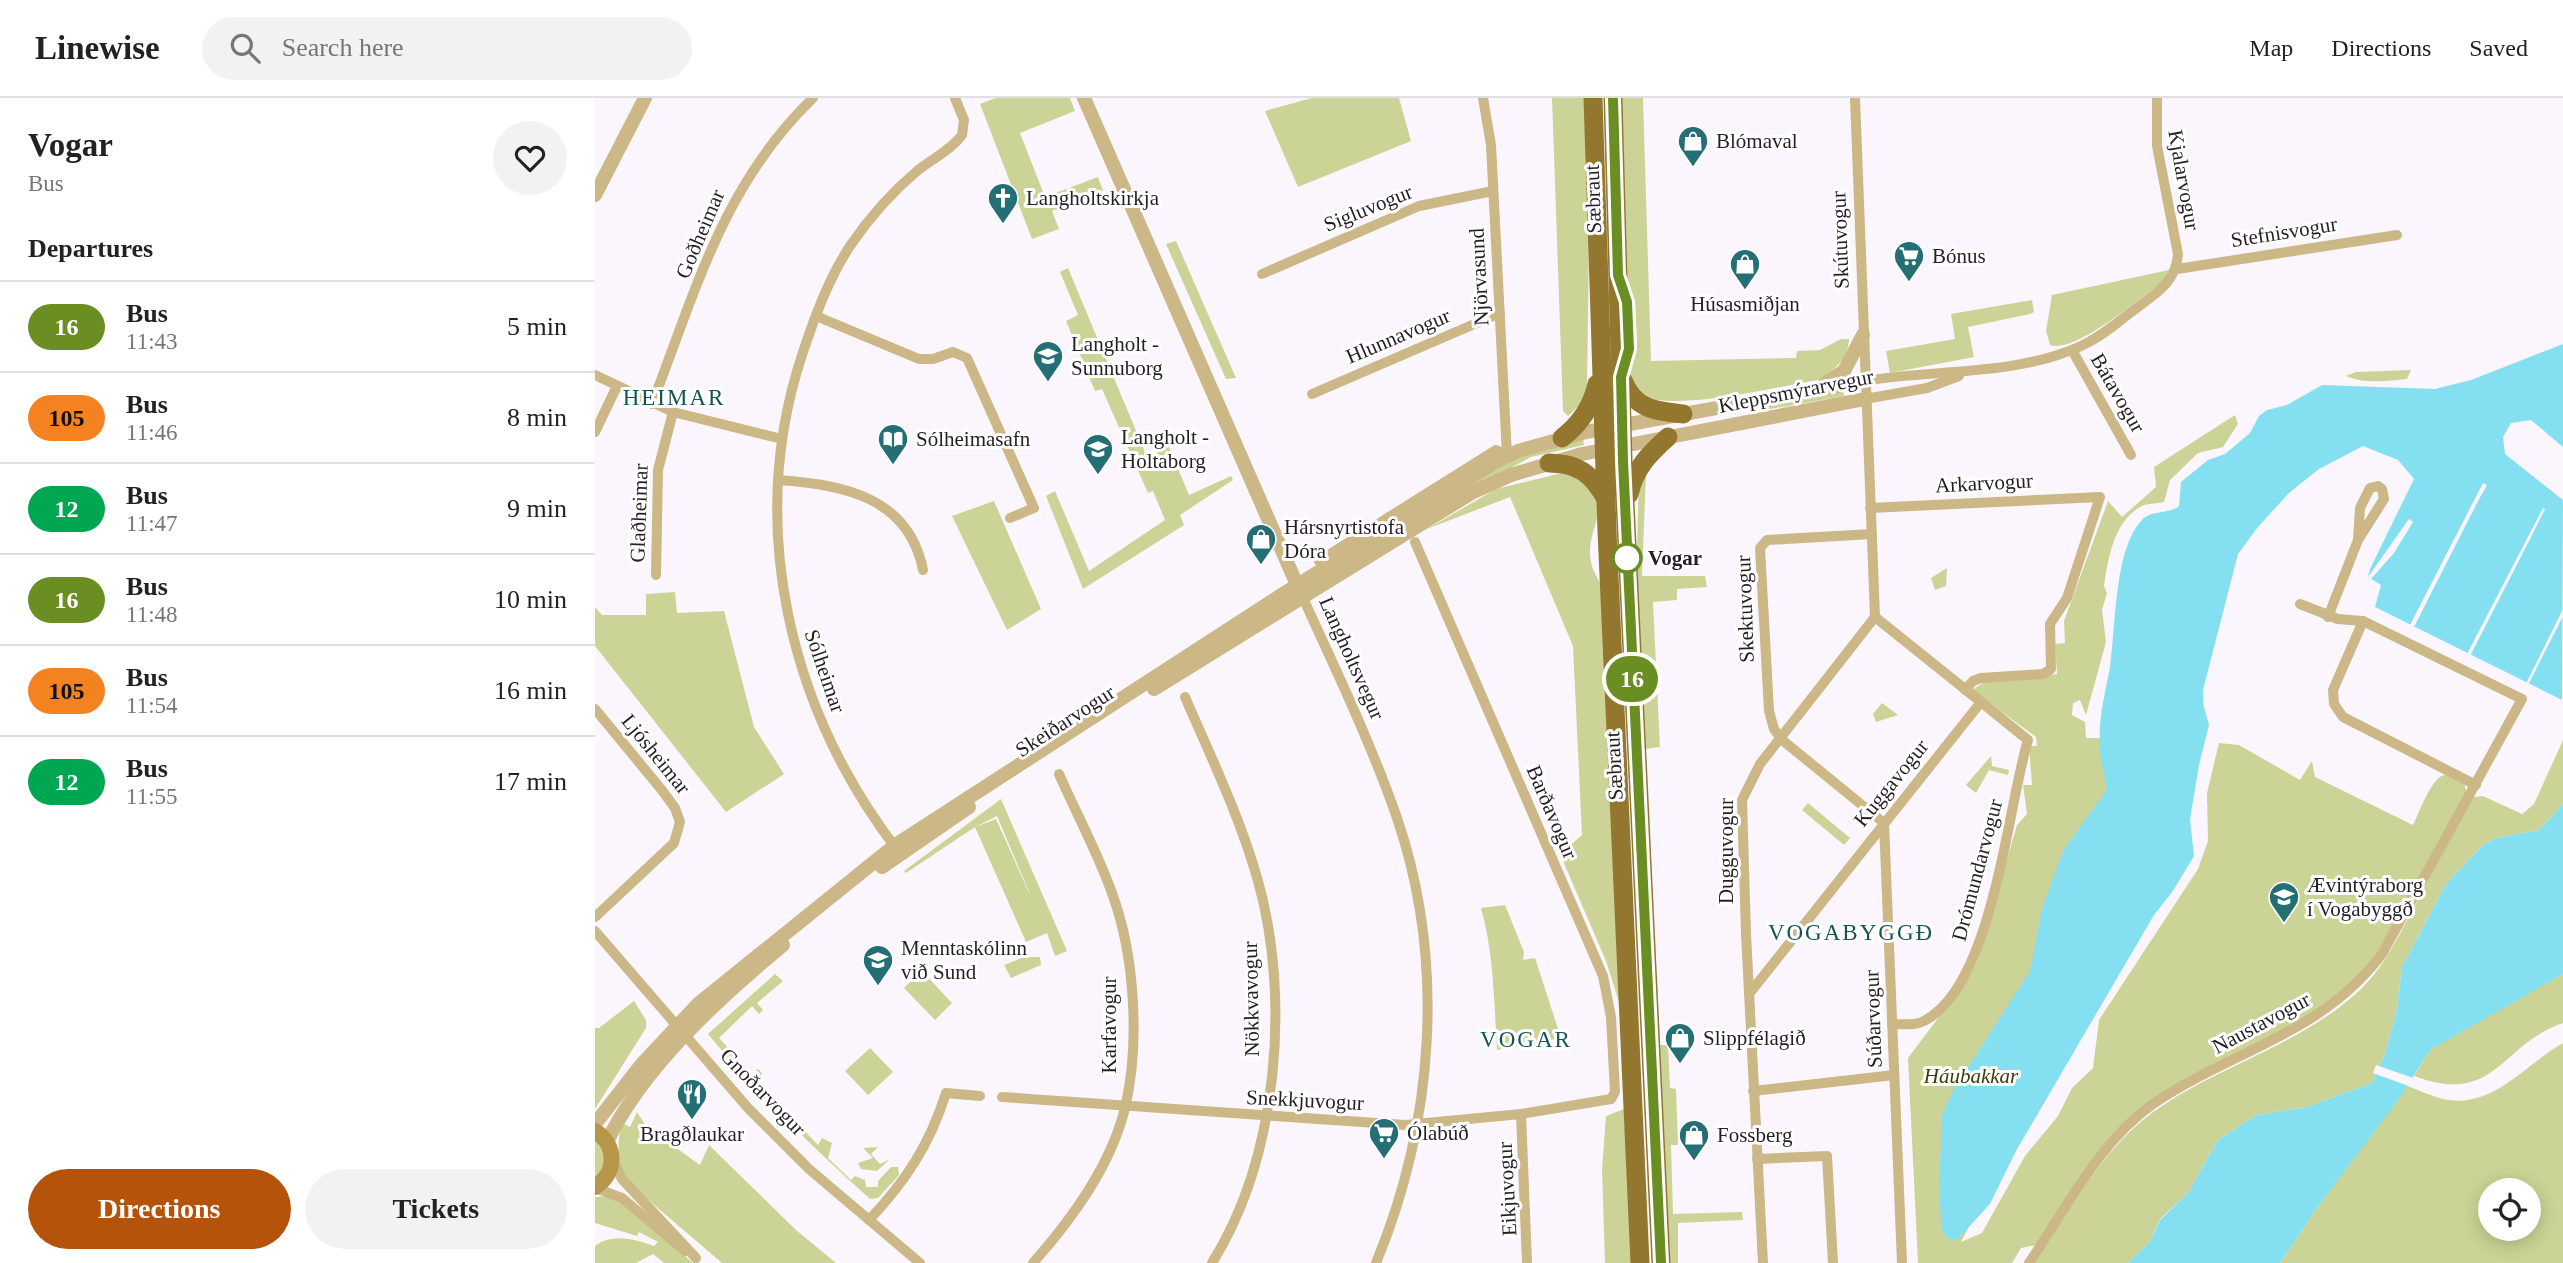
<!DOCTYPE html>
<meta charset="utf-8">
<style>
:root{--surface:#fff;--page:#f2f2f2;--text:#222;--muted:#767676;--line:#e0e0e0;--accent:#b45309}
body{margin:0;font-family:Georgia,serif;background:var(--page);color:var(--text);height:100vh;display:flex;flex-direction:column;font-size:26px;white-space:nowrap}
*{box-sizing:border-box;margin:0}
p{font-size:23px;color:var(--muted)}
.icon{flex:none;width:38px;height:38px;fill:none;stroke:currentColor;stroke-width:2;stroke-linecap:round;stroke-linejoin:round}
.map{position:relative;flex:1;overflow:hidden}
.side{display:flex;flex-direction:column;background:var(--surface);width:595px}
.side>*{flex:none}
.badge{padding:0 14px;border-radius:23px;font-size:24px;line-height:46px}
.buttons{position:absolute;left:1883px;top:1080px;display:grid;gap:14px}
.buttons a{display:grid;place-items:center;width:63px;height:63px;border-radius:50%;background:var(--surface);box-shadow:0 4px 18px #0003;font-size:35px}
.map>.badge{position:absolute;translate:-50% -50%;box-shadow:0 0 0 4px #fff}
h2{padding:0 28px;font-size:26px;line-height:63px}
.round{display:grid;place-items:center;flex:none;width:74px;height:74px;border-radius:37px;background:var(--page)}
.summary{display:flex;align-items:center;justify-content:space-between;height:119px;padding:0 28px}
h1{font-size:33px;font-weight:600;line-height:52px}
.button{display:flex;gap:14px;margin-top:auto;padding:14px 28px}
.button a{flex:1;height:80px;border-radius:42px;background:var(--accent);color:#fff;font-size:28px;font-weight:600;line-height:80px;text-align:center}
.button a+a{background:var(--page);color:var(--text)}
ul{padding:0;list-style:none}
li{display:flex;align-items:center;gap:21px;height:91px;padding:0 28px;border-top:2px solid var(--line)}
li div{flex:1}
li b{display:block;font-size:26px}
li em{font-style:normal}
li .badge{min-width:77px;font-weight:700;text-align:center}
header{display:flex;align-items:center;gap:42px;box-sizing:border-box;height:98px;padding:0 35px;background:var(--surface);border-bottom:2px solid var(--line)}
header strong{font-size:33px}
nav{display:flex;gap:38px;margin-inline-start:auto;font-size:24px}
.search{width:490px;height:63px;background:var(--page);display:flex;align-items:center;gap:18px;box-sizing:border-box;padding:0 24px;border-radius:38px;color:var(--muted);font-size:26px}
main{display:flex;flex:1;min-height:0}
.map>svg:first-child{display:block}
.green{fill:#cbd496;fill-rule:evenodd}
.water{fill:#84e0f1}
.pier{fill:#fbf6fd}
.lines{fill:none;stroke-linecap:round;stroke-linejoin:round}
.minor{stroke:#ccb787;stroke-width:10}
.tertiary{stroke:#ccb787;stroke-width:14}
.secondary{stroke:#b6974a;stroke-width:16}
.trunk{stroke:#94772f;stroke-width:19}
.line-casing{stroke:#fff;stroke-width:16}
.line{stroke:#6b8e23;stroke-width:10}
.stop-dot{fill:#fff;stroke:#6b8e23;stroke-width:3.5}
.labels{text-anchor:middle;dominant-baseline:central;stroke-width:6;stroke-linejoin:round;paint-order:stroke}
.poi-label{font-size:21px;fill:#231f25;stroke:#fff;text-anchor:start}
.street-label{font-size:21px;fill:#231f25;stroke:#fff}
.stop-label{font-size:21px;font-weight:bold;fill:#231f25;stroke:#fff;text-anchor:start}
.park-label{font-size:21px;font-style:italic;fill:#393f09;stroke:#fff}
.neighbourhood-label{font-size:23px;letter-spacing:2px;fill:#165357;stroke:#fff}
</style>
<header>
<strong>Linewise</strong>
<div class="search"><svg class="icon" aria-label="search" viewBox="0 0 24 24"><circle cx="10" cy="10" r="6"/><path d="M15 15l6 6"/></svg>Search here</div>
<nav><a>Map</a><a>Directions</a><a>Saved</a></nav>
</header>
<main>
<section class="side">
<div class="summary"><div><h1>Vogar</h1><p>Bus</p></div><a class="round"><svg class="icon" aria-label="heart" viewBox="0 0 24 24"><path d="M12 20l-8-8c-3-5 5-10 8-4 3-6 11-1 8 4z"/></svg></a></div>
<h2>Departures</h2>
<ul>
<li><span class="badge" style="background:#6b8e23;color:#fff">16</span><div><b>Bus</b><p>11:43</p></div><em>5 min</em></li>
<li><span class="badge" style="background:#f58220;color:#111">105</span><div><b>Bus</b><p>11:46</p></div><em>8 min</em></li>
<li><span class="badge" style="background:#00a651;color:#fff">12</span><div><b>Bus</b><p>11:47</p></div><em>9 min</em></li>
<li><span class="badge" style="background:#6b8e23;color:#fff">16</span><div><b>Bus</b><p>11:48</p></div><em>10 min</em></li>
<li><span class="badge" style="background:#f58220;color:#111">105</span><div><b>Bus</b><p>11:54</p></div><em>16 min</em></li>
<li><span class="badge" style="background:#00a651;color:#fff">12</span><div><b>Bus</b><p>11:55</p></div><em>17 min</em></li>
</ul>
<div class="button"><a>Directions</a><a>Tickets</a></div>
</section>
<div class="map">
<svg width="1968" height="1165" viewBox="0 0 1968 1165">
<rect width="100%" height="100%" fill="#fbf6fd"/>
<!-- green -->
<g class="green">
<polygon points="401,0 475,0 480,13 425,35 450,99 503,79 508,93 457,113 464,131 437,141 385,6"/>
<polygon points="717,0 804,0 816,43 703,89 670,13"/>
<polygon points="957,0 990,0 994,143 992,288 988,304 973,318 968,313"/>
<path d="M1024,0H1048L1056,263L1201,260L1202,253L1225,252L1246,241H1254C1253,261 1240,272 1223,282C1174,290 1092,312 1045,299C1037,282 1028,262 1042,245L1040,204L1032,186Z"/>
<polygon points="581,143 641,280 631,281 571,146"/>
<polygon points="473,170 552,359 574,349 594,397 636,378 638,382 585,417 589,427 488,491 451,398 460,393 494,473 570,422 558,393 553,395 507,291 500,293 471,223 483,217 465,174"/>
<path d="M1574,172L1569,183C1547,198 1481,256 1455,247L1451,233L1457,197Z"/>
<polygon points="1437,202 1439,214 1435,216 1373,229 1379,259 1295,275 1291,253 1360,241 1356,216"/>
<path d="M1816,272L1812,281C1794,283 1768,286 1751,278L1761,274Z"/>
<polygon points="1248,291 1249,298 1164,313 1164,310 1189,302"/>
<path d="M1640,317L1643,326L1628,349L1603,355L1575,382L1569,404C1562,406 1553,405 1547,408C1519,422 1513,461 1509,488L1512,495L1507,512L1511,544L1491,617L1485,602L1478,605L1477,617L1490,624L1491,640L1577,641L1403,1072L1366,1144L1387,1135L1430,1058L1463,1018L1477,990L1498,970L1504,922L1603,771L1613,743L1612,695L1624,645L1644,647L1705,682L1717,663L1720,679L1818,727C1824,716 1838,673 1853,677C1858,678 1864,683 1869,685L1872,696L1777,864L1727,912L1537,1018L1441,1147L1426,1150L1417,1165H1323L1313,960L1374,879L1382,863L1422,727L1432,716L1428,687H1437L1434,648H1442L1441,639L1377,592L1391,583L1462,576L1460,546L1470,545L1469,523L1513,403L1527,419L1561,389L1559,369Z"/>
<path d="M988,339L989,347L936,359L872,393C896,357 950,351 988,339Z"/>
<path d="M971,374L985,380L1005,404C1004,424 991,443 996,464C997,472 1004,482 1007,489L1025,907L1011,863L965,756L987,737L978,548L915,399L832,431L901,391Z"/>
<polygon points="1051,376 1047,478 1110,478 1112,489 1082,491 1082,502 1058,504 1065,649 1050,651 1065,947 1073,947 1075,990 1081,991 1083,1047 1076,1047 1078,1116 1147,1114 1148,1122 1083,1125 1083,1165 1071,1165 1041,482 1044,381"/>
<polygon points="399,403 446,511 412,532 357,418"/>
<polygon points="1352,470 1351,488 1340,492 1336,480"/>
<polygon points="80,494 82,515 129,513 159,629 189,676 131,714 0,548 0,509 7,517 51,517 51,496"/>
<polygon points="1287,605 1303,617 1281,624 1278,616"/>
<path d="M1968,642V706L1944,732L1902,740L1888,747L1851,786L1807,869L1801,916L1790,956L1777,985L1712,1009L1661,1017L1623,1042L1593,1095L1565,1121L1554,1145L1533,1165H1440C1474,1114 1506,1052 1557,1015C1622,967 1706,948 1766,891C1790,868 1804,837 1820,807C1839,771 1858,735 1877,699L1888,698L1927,716L1939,706Z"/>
<polygon points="1396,658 1397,668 1414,672 1413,677 1394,672 1381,695 1371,687"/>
<path d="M406,701L472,853L460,858L452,835L431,844L380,729L311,775L309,773ZM402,718L435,796V797L401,721L380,729Z"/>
<polygon points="1213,705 1255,740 1249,747 1207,712"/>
<path d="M910,807L929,854L928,862L940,860L966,940L902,952C899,904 899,856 886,810Z"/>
<polygon points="429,859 445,859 446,867 416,880 409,867"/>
<polygon points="327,873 357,905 340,922 309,890"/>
<path d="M180,876L188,883L162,905L168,912L164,916L157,908L124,940L157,976L163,971L167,975L164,985L223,1047L227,1040L237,1045L233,1060L256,1082L260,1078L270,1082L271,1089H283V1083L296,1069H303L304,1077L283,1100L275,1101C217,1049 163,996 113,936Z"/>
<path d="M1968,876V925C1905,946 1901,1009 1819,978L1835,952L1852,940Z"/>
<polygon points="39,903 51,922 51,930 0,1011 0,930 4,930"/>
<path d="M1968,945V1165H1685L1722,1110L1812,988C1824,992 1836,998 1848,1001C1898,1012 1930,966 1968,945ZM1895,1092H1934V1130H1895Z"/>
<polygon points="275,950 298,974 273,997 250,973"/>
<polygon points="1029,1011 1036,1165 1010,1165 1007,1072 1011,1018"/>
<path d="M42,1014L51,1028L105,1067L114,1047L201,1132L241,1165H127L30,1082C22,1065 22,1041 27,1025L35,1029Z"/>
<path d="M0,1042C12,1057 11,1067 0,1081Z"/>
<polygon points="283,1049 276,1056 285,1066 295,1061 282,1073 266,1071 263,1065 278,1060 268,1050"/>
<path d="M14,1098L27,1104L98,1165H69L58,1156L41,1165H0V1148C18,1135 39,1141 59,1148L63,1144L44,1134L42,1138L0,1125V1099Z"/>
</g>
<!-- water -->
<g class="water">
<path d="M1968,246V349L1936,322L1916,325L1908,339L1910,356L1968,402L1967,602L1780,509L1786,487L1773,479L1775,471L1819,381L1803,362L1768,348L1724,371L1694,395L1663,429L1643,456L1608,592V605L1614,627L1604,667L1595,721L1599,758L1578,793L1559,817L1421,1053L1395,1106L1363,1141H1353L1347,1131L1344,1093L1347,1017L1359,991L1435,873L1447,811L1469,751L1512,692C1510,678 1505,663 1505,649C1503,621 1510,596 1515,569C1521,529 1519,453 1546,423C1556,411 1573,417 1584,408L1586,384L1613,362L1630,356L1655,335L1664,318L1672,312L1692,307L1727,287L1840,291L1876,282Z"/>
<polygon points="1968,706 1968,876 1835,952 1804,1001 1722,1110 1685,1165 1533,1165 1554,1145 1565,1122 1593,1095 1623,1042 1661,1017 1712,1009 1777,985 1790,956 1801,916 1807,869 1851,786 1888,747 1902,740 1944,732"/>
</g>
<!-- pier -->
<g class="pier">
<polygon points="1888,385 1892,387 1883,403 1819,529 1815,527"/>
<polygon points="1948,410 1950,411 1934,443 1875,558 1872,556"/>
<polygon points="1814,421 1818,424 1799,455 1776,481 1773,479"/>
<polygon points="1968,511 1968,518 1933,587 1931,586"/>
<polygon points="1781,967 1821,981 1816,989 1778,975"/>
</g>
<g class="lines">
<!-- minor -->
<g class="minor">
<polyline points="1582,171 1802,137"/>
<polyline points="667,176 824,108 898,93"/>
<polyline points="221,218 324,261 338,261 358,254 372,260 439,410 415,420"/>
<polyline points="1477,252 1536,357"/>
<polyline points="0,277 78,314 187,341"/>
<path d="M1269,283C1339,271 1421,278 1486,248C1507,239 1525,222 1543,209C1564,193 1581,183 1583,156L1562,48V0"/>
<polyline points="717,296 905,215"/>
<polyline points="1270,301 1332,290 1364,278"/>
<path d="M57,306C101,192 128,87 218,0"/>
<polyline points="0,334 22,288"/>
<path d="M183,382C247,386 314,399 328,472"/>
<polyline points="1275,410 1505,399 1472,500 1455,526 1456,571 1448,576 1386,580 1378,583 1370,592"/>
<polyline points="1277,436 1172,442 1165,450 1174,613 1179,631 1186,641 1289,725 1307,1165"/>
<polyline points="724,463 901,352 912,357 896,47 888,0"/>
<polyline points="61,477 63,372 78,314"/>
<path d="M708,500C741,572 776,645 802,720C851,864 839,1025 781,1165"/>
<polyline points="1705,506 1743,521 1768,523"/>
<polyline points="1733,519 1763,442 1789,401 1787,391 1783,388 1775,390 1765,410 1763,442"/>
<path d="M590,599C616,659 645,719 663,783C696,901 683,1059 617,1165"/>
<polyline points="0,611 66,691 80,710 85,724 79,745 0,819"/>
<path d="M303,753C194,611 150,427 208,254C220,218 234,180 255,148C274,120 296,95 322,73C337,61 356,52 367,37L369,22L360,0"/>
<polyline points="0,833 153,1010 214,1071 325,1165"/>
<polyline points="1154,896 1386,604 1280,519"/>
<path d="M1297,926C1308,926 1320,928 1329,923C1398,888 1412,711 1433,642L1386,604"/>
<polyline points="1158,993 1299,977"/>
<polyline points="407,999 810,1027 926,1016 1016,1001 1020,994 1016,919 1008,878 820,444"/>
<polyline points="926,1016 932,1165"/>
<polyline points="1162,1061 1232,1058 1238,1165"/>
<polyline points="18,1062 27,1081 101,1160"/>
<polyline points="0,1090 27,1100 90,1153"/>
<path d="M274,1122C311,1083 335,1046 351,995L385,998"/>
<path d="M438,1165C477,1121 516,1068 530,1010C545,947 540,859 518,798C504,757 482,717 464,676"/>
<polyline points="1168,1165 1151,836 1147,702 1165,666 1280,519 1260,0"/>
<path d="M1434,1165C1471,1111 1504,1044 1558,1006C1637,952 1726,937 1787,856L1927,601L1768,523L1738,592L1739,606L1748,619L1881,687"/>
</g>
<!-- tertiary -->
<g class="tertiary">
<polyline points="489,0 706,496"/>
<polyline points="0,97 50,0"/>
<polyline points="1229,286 1249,273 1268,237"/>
<polyline points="559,591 878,394 916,377 987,356 1270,301"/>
<polyline points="287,769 374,709"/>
<polyline points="0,1026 46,967 103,906 299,748 685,498 902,363 923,353 991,334 1269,283"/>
<path d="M12,1044C47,970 125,899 188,847"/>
</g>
<!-- secondary -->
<path class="secondary" d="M0,1033C22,1047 22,1075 0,1089"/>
<!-- trunk -->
<g class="trunk">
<polyline points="998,0 1012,433 1045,1165"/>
<polyline points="1018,0 1028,363 1066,1165"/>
<path d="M1028,282C1039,311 1060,313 1088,316"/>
<path d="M967,340C985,326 997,309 1002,286"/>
<path d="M954,365C983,365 997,376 1011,401"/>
<path d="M1034,396C1040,370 1054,356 1073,339"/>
</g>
</g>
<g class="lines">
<!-- line casing -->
<g class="line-casing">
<polyline id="line" points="1018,0 1023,177 1032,204 1034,251 1026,279 1028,363 1066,1165"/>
</g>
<!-- line -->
<use href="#line" class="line"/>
</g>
<!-- icons -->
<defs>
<g id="shop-pin" transform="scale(1.575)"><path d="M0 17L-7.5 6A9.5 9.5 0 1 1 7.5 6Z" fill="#246f74" stroke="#fff"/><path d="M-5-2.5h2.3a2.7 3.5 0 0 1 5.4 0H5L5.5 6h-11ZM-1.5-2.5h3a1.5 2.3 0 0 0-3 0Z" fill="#fff"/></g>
<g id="church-pin" transform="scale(1.575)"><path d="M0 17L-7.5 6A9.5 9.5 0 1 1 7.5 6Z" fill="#246f74" stroke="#fff"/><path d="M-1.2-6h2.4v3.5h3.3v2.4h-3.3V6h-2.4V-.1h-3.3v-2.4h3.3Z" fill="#fff"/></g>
<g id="supermarket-pin" transform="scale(1.575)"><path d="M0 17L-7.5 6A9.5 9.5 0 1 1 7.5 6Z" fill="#246f74" stroke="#fff"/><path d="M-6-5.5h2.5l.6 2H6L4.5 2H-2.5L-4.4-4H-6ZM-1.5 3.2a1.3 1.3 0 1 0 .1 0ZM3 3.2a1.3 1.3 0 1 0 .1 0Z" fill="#fff"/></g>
<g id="school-pin" transform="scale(1.575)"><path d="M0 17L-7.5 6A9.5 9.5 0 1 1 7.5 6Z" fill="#246f74" stroke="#fff"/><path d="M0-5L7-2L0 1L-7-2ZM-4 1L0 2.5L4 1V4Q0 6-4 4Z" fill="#fff"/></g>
<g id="library-pin" transform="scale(1.575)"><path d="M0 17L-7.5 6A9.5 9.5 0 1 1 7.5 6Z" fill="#246f74" stroke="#fff"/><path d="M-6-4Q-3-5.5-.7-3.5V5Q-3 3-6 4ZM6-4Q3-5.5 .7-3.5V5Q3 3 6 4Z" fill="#fff"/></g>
<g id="university-pin" transform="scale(1.575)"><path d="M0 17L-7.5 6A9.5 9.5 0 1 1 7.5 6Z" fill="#246f74" stroke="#fff"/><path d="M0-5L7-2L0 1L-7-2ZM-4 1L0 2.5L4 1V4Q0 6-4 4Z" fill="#fff"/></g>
<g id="restaurant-pin" transform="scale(1.575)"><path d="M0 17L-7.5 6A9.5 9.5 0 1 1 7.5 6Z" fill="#246f74" stroke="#fff"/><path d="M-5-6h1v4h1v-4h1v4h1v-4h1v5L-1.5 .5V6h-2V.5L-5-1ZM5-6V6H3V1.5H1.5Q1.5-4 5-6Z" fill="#fff"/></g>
</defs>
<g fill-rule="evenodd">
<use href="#shop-pin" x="1098" y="43"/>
<use href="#church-pin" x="408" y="100"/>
<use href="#supermarket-pin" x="1314" y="158"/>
<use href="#shop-pin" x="1150" y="166"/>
<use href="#school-pin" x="453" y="258"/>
<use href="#library-pin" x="298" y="341"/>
<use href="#school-pin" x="503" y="351"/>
<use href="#shop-pin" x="666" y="441"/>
<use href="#school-pin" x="1689" y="799"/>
<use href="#university-pin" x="283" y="862"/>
<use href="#shop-pin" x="1085" y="940"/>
<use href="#restaurant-pin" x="97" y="996"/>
<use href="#supermarket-pin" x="789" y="1035"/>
<use href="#shop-pin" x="1099" y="1037"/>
</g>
<!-- markers -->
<circle class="stop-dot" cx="1032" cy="460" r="14"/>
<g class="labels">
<!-- poi labels -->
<g class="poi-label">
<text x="1121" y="43">Blómaval</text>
<text x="431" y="100">Langholtskirkja</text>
<text x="1337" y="158">Bónus</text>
<text x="1150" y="206" text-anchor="middle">Húsasmiðjan</text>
<text x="476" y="246">Langholt -<tspan x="476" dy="24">Sunnuborg</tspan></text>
<text x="526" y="339">Langholt -<tspan x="526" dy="24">Holtaborg</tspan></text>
<text x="321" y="341">Sólheimasafn</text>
<text x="689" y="429">Hársnyrtistofa<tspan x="689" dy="24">Dóra</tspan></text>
<text x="1712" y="787">Ævintýraborg<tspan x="1712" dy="24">í Vogabyggð</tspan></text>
<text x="306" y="850">Menntaskólinn<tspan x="306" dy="24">við Sund</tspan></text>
<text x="1108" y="940">Slippfélagið</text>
<text x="812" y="1035">Ólabúð</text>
<text x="97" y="1036" text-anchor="middle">Bragðlaukar</text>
<text x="1122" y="1037">Fossberg</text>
</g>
<!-- street labels -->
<g class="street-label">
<text transform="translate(1589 82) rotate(80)">Kjalarvogur</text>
<text transform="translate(998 101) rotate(-92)">Sæbraut</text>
<text transform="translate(773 110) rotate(-22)">Sigluvogur</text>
<text transform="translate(1689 134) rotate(-9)">Stefnisvogur</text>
<text transform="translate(105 136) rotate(-67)">Goðheimar</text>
<text transform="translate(1245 142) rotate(-92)">Skútuvogur</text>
<text transform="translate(884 179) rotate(-93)">Njörvasund</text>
<text transform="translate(803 238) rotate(-23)">Hlunnavogur</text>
<text transform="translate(1201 293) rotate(-11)">Kleppsmýrarvegur</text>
<text transform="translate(1523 295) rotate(60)">Bátavogur</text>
<text transform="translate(1389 385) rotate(-3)">Arkarvogur</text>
<text transform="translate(44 415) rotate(-88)">Glaðheimar</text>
<text transform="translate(1150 511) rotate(-92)">Skektuvogur</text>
<text transform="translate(757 560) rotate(66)">Langholtsvegur</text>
<text transform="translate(230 573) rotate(71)">Sólheimar</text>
<text transform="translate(470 623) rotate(-33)">Skeiðarvogur</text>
<text transform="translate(61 656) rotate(51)">Ljósheimar</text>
<text transform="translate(1019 668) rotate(-93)">Sæbraut</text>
<text transform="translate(1296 685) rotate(-51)">Kuggavogur</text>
<text transform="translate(957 714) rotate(67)">Barðavogur</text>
<text transform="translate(1131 753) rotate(-90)">Dugguvogur</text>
<text transform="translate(1382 772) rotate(-75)">Drómundarvogur</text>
<text transform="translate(656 901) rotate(-91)">Nökkvavogur</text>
<text transform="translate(1278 921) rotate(-92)">Súðarvogur</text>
<text transform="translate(1666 925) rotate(-28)">Naustavogur</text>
<text transform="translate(514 927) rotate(-90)">Karfavogur</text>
<text transform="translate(168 994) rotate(46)">Gnoðarvogur</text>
<text transform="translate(710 1002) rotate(3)">Snekkjuvogur</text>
<text transform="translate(912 1091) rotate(-93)">Eikjuvogur</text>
</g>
<!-- stop labels -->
<g class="stop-label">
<text x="1053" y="460">Vogar</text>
</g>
<!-- park labels -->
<g class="park-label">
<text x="1376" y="978">Háubakkar</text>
</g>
<!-- neighbourhood labels -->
<g class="neighbourhood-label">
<text x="79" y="299">HEIMAR</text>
<text x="1256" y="834">VOGABYGGÐ</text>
<text x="931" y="941">VOGAR</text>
</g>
</g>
</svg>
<div class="buttons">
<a><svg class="icon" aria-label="locate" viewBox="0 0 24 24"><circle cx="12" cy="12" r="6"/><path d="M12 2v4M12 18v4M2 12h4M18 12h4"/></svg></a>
</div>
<b class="badge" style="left:1037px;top:581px;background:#6b8e23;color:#fff">16</b>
</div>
</main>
